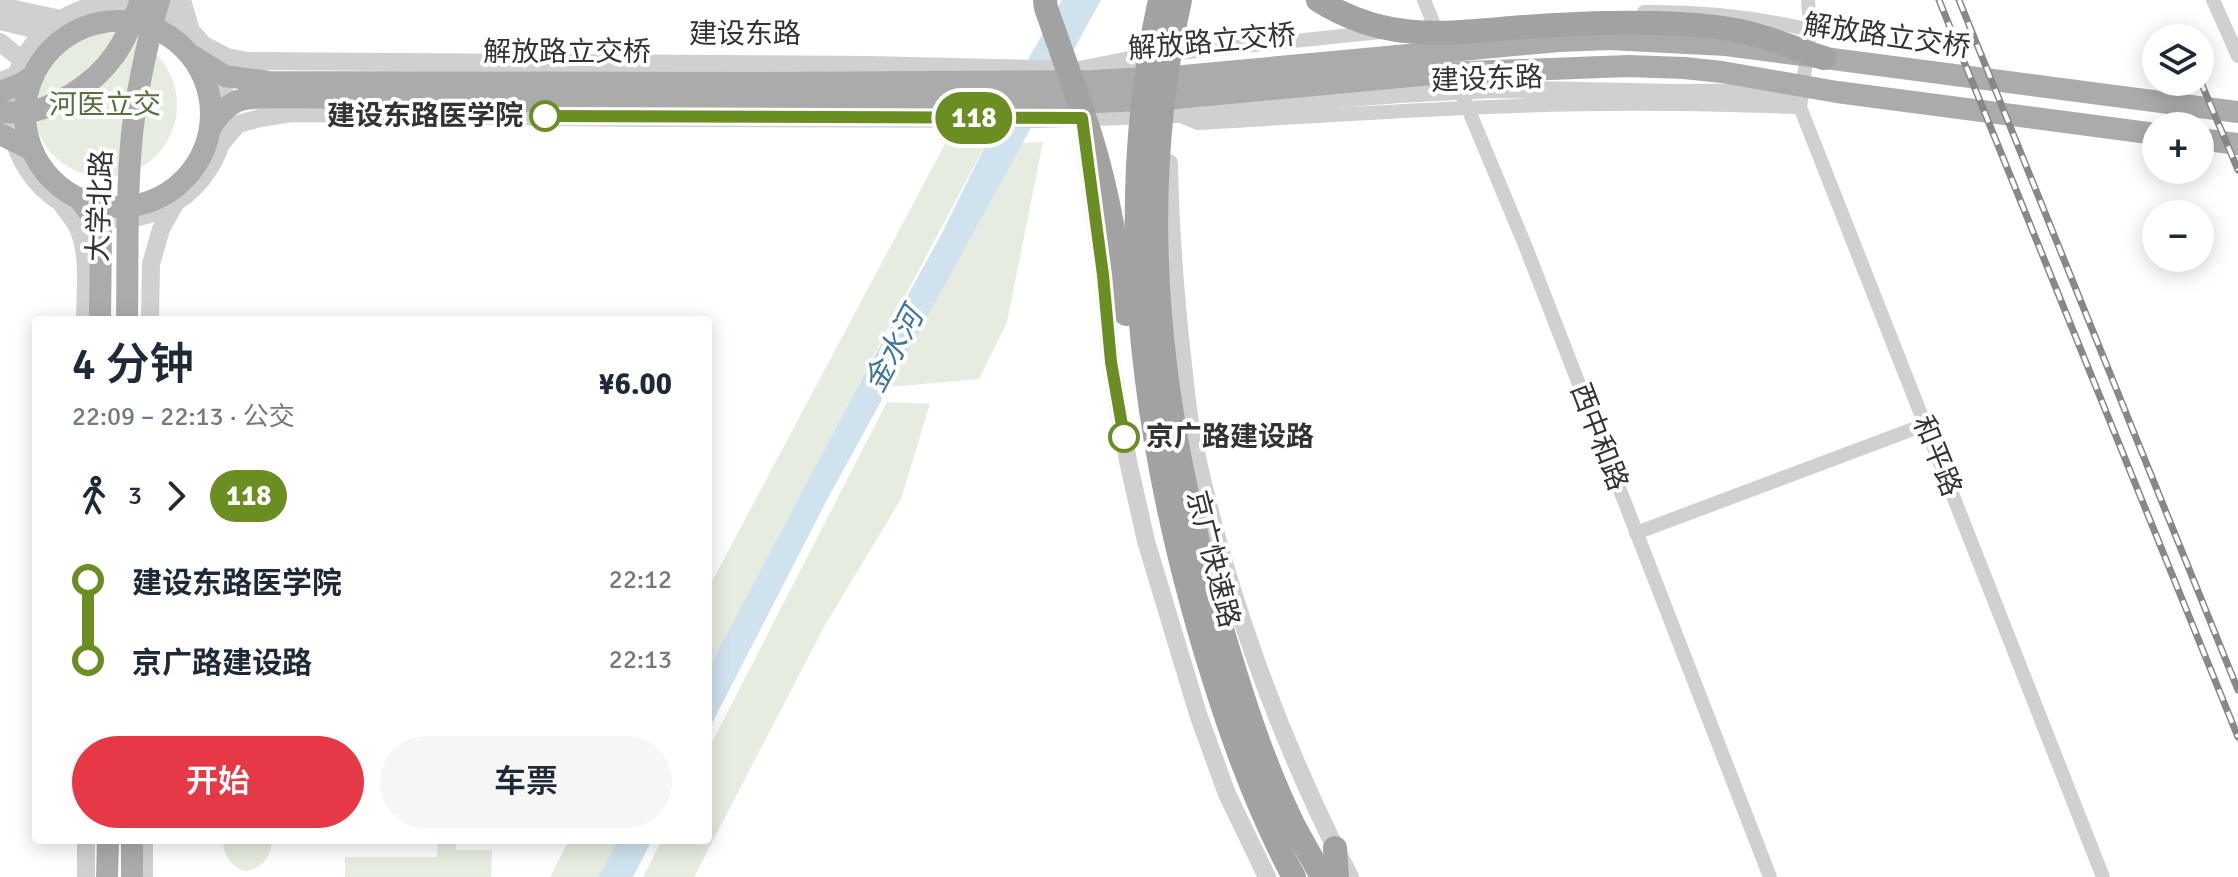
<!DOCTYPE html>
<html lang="zh">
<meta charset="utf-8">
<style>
:root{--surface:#fff;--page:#f6f6f7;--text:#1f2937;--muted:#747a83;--accent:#e63946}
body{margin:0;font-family:Signika,"Noto Sans SC",sans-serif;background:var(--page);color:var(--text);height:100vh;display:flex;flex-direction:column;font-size:30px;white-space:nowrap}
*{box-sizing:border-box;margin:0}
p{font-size:26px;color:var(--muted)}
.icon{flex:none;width:44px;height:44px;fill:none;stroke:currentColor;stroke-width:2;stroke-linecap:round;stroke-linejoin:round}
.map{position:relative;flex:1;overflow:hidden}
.sheet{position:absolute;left:32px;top:316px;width:680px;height:528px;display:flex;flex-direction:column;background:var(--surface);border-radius:8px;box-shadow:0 4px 20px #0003}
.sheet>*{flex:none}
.badge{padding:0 16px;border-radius:26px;font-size:28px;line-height:52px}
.buttons{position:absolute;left:2142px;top:24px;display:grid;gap:16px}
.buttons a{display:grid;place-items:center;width:72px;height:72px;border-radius:50%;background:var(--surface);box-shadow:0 4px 20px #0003;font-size:40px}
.map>.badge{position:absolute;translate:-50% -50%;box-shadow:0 0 0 4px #fff}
.legs{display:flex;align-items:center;gap:12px;height:88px;padding:0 40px;font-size:26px}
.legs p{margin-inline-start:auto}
.headline{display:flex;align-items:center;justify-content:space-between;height:136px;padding:0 40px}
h1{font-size:44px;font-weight:600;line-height:60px}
.action{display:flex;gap:16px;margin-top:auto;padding:16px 40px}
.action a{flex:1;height:92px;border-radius:48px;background:var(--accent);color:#fff;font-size:32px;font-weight:600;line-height:92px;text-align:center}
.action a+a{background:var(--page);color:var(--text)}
ul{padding:0 40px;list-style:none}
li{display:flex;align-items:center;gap:28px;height:80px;font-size:30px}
li i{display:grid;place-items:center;width:12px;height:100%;margin:0 10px;background:currentColor}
li i::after{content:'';width:20px;height:20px;margin:-10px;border:6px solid;border-radius:50%;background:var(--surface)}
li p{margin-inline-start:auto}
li:first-child i{background:linear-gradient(#0000 50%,currentColor 0)}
li:last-child i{background:linear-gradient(currentColor 50%,#0000 0)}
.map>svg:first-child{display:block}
.green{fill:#e6ecdf}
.water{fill:#cfe2ee}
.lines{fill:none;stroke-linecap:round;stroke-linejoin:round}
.minor{stroke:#d0d0d0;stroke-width:14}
.tertiary{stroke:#d0d0d0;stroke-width:18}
.primary{stroke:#ababab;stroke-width:22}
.trunk{stroke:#a2a2a2;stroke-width:24}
.rail-casing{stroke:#888;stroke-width:7}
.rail{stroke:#fff;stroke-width:4;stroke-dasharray:12;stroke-linecap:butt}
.line-1-casing{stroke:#fff;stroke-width:18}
.line-1{stroke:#6b8e23;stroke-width:12}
.stop-1-dot{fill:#fff;stroke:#6b8e23;stroke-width:4}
.labels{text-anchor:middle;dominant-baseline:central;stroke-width:8;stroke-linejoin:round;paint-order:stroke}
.street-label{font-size:28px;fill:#333;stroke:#fff}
.park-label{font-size:28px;fill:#56703f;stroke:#fff}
.stop-label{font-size:28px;font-weight:bold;fill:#333;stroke:#fff;text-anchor:end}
.water-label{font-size:30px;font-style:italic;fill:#3f7597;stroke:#fff}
</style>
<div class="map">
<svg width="2238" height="877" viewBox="0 0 2238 877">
<rect width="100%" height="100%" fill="#fff"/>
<!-- green -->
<g class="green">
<circle cx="105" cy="105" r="72"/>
<polygon points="1043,142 1007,322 979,379 889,387 1022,143"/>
<polygon points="945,144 985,145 708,669 708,589"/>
<polygon points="887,402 930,404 901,499 825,625 694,877 643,877 662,840 708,840 708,750"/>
<path d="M223,840H272C270,858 263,869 244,871C230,865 223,855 223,840Z"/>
<polygon points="438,840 456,840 456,850 492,850 491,877 345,877 345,857 437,857"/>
<polygon points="569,840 618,840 598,877 550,877"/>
</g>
<!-- water -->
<g class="water">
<polygon points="1062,0 1101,0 828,498 708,731 708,669 860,382 941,235 1026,63"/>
<polygon points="618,840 652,840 633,877 598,877"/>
</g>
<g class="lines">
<!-- minor -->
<g class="minor">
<polyline points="184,0 194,34"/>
<polyline points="1424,0 1439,37"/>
<polyline points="1808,0 1810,30 1800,107 2103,877"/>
<polyline points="2213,0 2238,56"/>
<path d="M1644,12C1701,11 1755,17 1810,30"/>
<polyline points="1179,53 1381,32"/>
<polyline points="0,79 16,73"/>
<polyline points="1457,82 1525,245 1770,877"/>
<path d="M1178,115L1198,123C1356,114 1514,102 1672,104C1715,104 1758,106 1800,107"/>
<polyline points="1636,533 1924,425"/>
</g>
<!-- tertiary -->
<g class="tertiary">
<polyline points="172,0 174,24 182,46"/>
<circle cx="118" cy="111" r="108"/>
<polyline points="0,6 61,19"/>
<polyline points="0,21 66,37"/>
<polyline points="0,42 22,60"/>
<polyline points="204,45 227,57 247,61 868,65 1079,70 1160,54"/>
<polyline points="221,144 238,124 260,118 291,113 634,118 1040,119 1177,114 1201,110 1399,94 1494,89 1676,93 1799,92"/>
<polyline points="1087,156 1103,275 1111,362 1128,461 1146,541 1198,714 1227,794 1267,877"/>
<path d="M1169,163C1170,227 1175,292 1182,356C1185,382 1187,408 1192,434C1223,586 1279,739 1350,877"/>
<path d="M63,206C68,213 74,220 78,228C90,255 85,291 85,320"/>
<polyline points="150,320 151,264 161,229 176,202"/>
<polyline points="86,840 86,877"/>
<polyline points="144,877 144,840"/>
</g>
<!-- primary -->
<g class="primary">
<circle cx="118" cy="114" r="93"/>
<polyline points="191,55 225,76 269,82 752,83 1093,81 1183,76 1559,41 1609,39 1726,45 2238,112"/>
<polyline points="0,92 21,84 33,76"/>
<path d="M0,112C8,112 17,113 25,112C42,111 58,102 72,94C111,70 126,42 141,0"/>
<path d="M211,127C232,93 248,98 284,97L771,104L1096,102L1165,99L1443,73L1628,66L1684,68L1722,72L1837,92L2156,134"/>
<polyline points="0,134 32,150"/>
<polyline points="2200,139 2238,144"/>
<polyline points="79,198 97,223 101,233 100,320"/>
<path d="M127,320C128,258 126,196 132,134C137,88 147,44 159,0"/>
<polyline points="107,877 108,840"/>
<polyline points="132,877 132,840"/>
</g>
<!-- trunk -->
<g class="trunk">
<path d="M1045,0L1046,8C1061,51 1077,94 1091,137C1109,195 1118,255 1126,314"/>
<path d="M1160,0C1113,212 1142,434 1202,640C1226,721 1254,803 1294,877"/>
<path d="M1180,0C1133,211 1160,421 1221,626C1241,693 1262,761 1293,824C1302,842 1313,859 1322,877"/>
<path d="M1318,0C1388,44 1447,33 1524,27C1567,24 1609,22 1652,23C1684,24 1718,25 1749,33C1774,39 1799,50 1824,58"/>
<polyline points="1335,848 1337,877"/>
</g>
<!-- rail casing -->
<g class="rail-casing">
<g id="rail">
<polyline points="1939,0 2238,737"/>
<polyline points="1959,0 2238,690"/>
<polyline points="2200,80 2238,170"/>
</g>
</g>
<!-- rail -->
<use href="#rail" class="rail"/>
</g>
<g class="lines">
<!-- line-1 casing -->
<g class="line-1-casing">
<polyline id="line-1" points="545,116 1082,118 1103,275 1111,362 1124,437"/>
</g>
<!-- line-1 -->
<use href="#line-1" class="line-1"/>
</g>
<!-- markers -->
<g class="stop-1-dot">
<circle cx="545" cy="116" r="14"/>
<circle cx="1124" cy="437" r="14"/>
</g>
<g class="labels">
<!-- street labels -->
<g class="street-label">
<text x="745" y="34">建设东路</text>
<text transform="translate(1887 36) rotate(8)">解放路立交桥</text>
<text transform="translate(1212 42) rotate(-5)">解放路立交桥</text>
<text x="567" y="52">解放路立交桥</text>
<text transform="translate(1487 79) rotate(-2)">建设东路</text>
<text transform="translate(100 206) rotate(-88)">大学北路</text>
<text transform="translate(1599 437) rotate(69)">西中和路</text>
<text transform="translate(1937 456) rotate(68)">和平路</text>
<text transform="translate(1213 559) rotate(76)">京广快速路</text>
</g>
<!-- park labels -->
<g class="park-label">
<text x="105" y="105">河医立交</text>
</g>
<!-- stop labels -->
<g class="stop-label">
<text x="523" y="116">建设东路医学院</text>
<text x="1146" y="437" text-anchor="start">京广路建设路</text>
</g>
<!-- water labels -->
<g class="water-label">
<text transform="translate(894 350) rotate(-62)">金水河</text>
</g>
</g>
</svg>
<div class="buttons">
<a><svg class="icon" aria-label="layers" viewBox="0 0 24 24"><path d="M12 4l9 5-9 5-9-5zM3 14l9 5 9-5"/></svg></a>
<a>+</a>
<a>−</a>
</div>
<b class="badge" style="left:974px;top:118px;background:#6b8e23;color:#fff">118</b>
<section class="sheet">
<div class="headline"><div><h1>4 分钟</h1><p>22:09 – 22:13 · 公交</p></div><b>¥6.00</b></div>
<div class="legs"><svg class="icon" aria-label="walk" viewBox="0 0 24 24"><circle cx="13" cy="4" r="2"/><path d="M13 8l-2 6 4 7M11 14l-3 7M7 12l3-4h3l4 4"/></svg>3<svg class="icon" aria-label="forward" viewBox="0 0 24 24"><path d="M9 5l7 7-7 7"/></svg><b class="badge" style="background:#6b8e23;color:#fff">118</b></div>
<ul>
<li><i style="color:#6b8e23"></i><b>建设东路医学院</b><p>22:12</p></li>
<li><i style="color:#6b8e23"></i><b>京广路建设路</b><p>22:13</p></li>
</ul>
<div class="action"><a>开始</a><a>车票</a></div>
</section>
</div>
